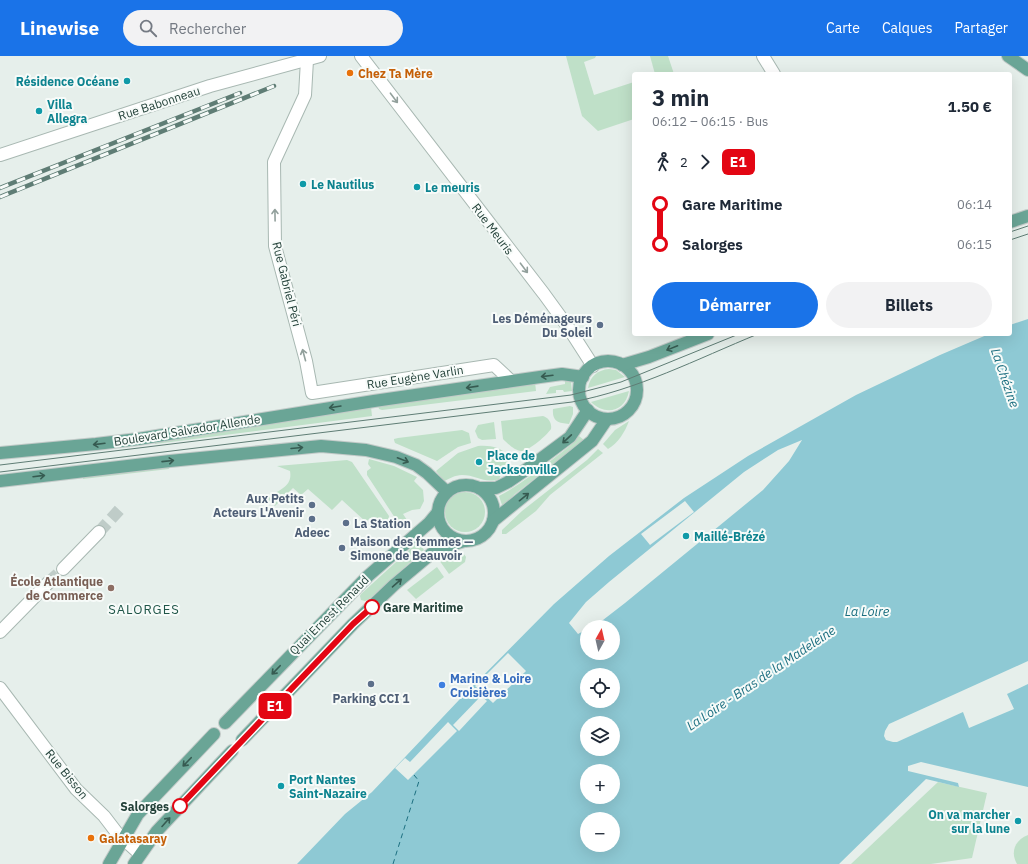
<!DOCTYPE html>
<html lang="fr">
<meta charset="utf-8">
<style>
:root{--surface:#fff;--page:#f2f2f3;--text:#1f2937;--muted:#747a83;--accent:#1a73e8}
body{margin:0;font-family:"IBM Plex Sans",sans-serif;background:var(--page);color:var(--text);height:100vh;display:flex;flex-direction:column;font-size:15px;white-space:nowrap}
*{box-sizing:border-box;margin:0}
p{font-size:13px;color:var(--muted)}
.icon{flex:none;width:22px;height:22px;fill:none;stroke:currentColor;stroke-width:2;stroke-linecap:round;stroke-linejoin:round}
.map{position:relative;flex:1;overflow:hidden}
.panel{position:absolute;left:632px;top:16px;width:380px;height:264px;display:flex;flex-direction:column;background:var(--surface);border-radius:4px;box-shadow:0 4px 16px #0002}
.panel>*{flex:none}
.badge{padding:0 8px;border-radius:6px;font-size:14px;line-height:26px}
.needle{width:26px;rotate:8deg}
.buttons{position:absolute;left:580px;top:564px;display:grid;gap:8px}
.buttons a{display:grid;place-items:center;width:40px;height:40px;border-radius:50%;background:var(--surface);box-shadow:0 4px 16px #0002;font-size:20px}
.map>.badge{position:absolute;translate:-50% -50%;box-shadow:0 0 0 2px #fff}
.legs{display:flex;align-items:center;gap:6px;height:44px;padding:0 20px;font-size:13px}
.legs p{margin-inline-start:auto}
.overview{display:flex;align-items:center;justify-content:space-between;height:68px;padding:0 20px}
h1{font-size:22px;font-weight:700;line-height:30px}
.primary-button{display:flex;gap:8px;margin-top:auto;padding:8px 20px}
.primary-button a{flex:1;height:46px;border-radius:24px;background:var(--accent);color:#fff;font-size:16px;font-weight:700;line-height:46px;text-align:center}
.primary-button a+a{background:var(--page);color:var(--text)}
ul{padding:0 20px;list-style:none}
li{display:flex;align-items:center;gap:14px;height:40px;font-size:15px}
li i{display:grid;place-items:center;width:6px;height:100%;margin:0 5px;background:currentColor}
li i::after{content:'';width:10px;height:10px;margin:-5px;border:3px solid;border-radius:50%;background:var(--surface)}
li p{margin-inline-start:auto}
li:first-child i{background:linear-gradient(#0000 50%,currentColor 0)}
li:last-child i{background:linear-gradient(currentColor 50%,#0000 0)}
header{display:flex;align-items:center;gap:24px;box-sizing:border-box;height:56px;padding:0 20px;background:var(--accent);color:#fff}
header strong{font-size:19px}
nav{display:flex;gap:22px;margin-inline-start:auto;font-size:14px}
.search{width:280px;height:36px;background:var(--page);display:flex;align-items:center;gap:10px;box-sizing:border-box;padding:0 14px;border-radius:22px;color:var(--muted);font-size:15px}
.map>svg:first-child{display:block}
.green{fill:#bfe0c8}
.water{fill:#8ec9d4;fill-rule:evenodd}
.pier{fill:#e6efeb}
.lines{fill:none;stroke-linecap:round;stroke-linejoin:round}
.ferry{stroke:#1c6f80;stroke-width:1;stroke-dasharray:5 4;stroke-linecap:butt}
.minor-tunnel{stroke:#bfccc8;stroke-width:12;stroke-dasharray:12 6;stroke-linecap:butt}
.minor-casing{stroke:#a8b8b2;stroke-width:14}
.major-casing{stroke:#c2cac8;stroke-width:14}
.minor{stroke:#fff;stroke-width:12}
.major{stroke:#6aa596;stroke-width:12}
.tram{stroke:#5f7d75;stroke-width:1}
.rail-casing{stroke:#5f7d75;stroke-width:4.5}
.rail{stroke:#f7fbf9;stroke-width:3;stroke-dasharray:9;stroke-linecap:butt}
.oneway{stroke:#92a09c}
.oneway2{stroke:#365b51}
.line-1-casing{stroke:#fff;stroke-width:9}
.line-1{stroke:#e30613;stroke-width:6}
.food-dot{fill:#e8710a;stroke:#f7fbf9;stroke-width:1.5}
.culture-dot{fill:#0f9aa8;stroke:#f7fbf9;stroke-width:1.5}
.service-dot{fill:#5c6f8a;stroke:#f7fbf9;stroke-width:1.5}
.education-dot{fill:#8d6e63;stroke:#f7fbf9;stroke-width:1.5}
.stop-1-dot{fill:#fff;stroke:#e30613;stroke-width:2}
.shop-dot{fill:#3f7fe0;stroke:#f7fbf9;stroke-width:1.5}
.labels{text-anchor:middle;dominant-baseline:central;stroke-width:4;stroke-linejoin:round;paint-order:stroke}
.food-label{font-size:12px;font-weight:bold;fill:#c56008;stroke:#f7fbf9;text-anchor:start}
.culture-label{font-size:12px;font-weight:bold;fill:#0d838f;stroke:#f7fbf9;text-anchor:start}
.street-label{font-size:12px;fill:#24423a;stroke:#f7fbf9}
.service-label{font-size:12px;font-weight:bold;fill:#4e5e75;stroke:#f7fbf9;text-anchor:end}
.education-label{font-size:12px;font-weight:bold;fill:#785e54;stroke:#f7fbf9;text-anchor:end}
.stop-label{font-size:12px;font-weight:bold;fill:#24423a;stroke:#f7fbf9;text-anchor:start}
.shop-label{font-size:12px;font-weight:bold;fill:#366cbe;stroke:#f7fbf9;text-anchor:start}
.water-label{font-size:13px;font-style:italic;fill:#1c6f80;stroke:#f7fbf9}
.neighbourhood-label{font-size:13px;letter-spacing:1px;fill:#1f5548;stroke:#f7fbf9}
</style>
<header>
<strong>Linewise</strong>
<div class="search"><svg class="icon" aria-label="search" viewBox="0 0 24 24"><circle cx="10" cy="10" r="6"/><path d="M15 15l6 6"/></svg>Rechercher</div>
<nav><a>Carte</a><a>Calques</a><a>Partager</a></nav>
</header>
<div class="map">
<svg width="1028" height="808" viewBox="0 0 1028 808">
<rect width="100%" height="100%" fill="#e6efeb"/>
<!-- green -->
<g class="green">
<polygon points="566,0 596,0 595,2 584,6 594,39 634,26 634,63 598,75 582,60"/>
<polygon points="650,0 668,0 674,18 655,18"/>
<path d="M609,313L616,314L625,321L588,332C590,320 598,314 609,313Z"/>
<polygon points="565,324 568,324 571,326 572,335 564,336 563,334 556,334 556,337 546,338 550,331 565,328"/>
<polygon points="535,326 536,335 382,354 379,353 378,349"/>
<path d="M629,335C625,356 605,360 591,346Z"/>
<path d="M570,350L573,351V358L569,368C559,367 552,366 553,353Z"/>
<polygon points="371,351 372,360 155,388 154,383"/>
<path d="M543,360C549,362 552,367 551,373C547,379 528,396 521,395C515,395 507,387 503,383L501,365Z"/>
<path d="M629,365C625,376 618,387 608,393L603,388L615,374Z"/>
<polygon points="494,366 496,383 482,384 478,382 475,375 478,369"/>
<polygon points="462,374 469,377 471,387 458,391 437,405 395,387 394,384 394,383 398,382"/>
<path d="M579,380L584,384L515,438L504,449H502L499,440C518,430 536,416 553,403C562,396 572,389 579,380Z"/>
<path d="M478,390C490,389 501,391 509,400L510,405L502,412V417L499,423C485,428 476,419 462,419C455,419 449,423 444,425L436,415L458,397Z"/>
<polygon points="598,393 603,397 550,439 536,455 506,478 502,478 502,474 522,455 587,404"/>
<path d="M369,403L394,410L417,421L414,425L423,434L424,445L420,453L412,454L403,458L407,464H409C405,467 401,468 397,465L367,419V415L371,412L368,408Z"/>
<path d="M347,404L352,406L389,460L388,466L381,473L370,462L366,466L342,444L332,454L308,433L301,439L293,432L275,450L267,442C278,434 293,431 290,415L277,410Z"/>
<polygon points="168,409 169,413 83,423 83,419"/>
<circle cx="465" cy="456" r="20"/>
<polygon points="418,486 424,494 368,544 365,545 361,544 360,540 361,538"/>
<path d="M457,497C461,497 464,497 466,501L465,506L449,518L439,504Z"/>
<polygon points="437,511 444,521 416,543 407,534"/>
<polygon points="938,726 987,737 972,802 931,808 851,808"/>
<path d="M1028,779V808H1017C1010,796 1015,784 1028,779Z"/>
</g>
<!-- water -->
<path class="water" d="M1028,263V731L921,706L908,710V715L958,727L959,731L926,723L839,808H297L345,758L372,736L459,644L554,548L609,500L684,442L748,400L856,339L940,299L989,278H1010V269ZM802,384L789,405L763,434L625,547L603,564L590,571H613V597H587V573L578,578L569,567L586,546L609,526L744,416L778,394ZM587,619H613V645H587ZM587,667H613V693H587ZM587,715H613V741H587ZM587,763H613V789H587Z"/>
<!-- pier -->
<g class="pier">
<polygon points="685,445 694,456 650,489 641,478"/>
<polygon points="508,597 526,615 493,647 475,630"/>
<polygon points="1028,605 1028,628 1007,638 1014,653 969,672 963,656 897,686 893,686 886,684 884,680 885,675 889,668"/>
<polygon points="481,640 487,645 459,675 453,669"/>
<polygon points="448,666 457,675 408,724 395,712 405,702 410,706"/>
</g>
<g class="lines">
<!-- ferry -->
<polyline class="ferry" points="393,808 419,725 414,719"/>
<!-- minor-tunnel -->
<g class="minor-tunnel">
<polyline points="99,476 121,452"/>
<polyline points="49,526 63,513"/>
</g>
<!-- minor casing -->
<g class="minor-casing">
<g id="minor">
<polyline points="361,0 544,238 568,271 593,310"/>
<polyline points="763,0 774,18"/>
<polyline points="307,4 305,39 274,106 275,190 306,305 312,337 494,309 511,325"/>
<polyline points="0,99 210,30 320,0"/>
<polyline points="63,513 99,476"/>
<polyline points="0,576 49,526"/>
<polyline points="0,632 76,733 104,760 117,777 140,798"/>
</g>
</g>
<!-- major casing -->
<g class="major-casing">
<g id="major">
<polyline points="1008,0 1028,14"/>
<polyline points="1010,166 1028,160"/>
<circle cx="608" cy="334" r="29"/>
<polyline points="622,309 649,301 708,278"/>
<polyline points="0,397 96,388 138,383 374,345 540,321 562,318 583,321"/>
<polyline points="0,425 170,405 321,390 366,394 396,401 416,409 427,417 447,436"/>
<circle cx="466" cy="457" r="28"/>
<polyline points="479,432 496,432 508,426 527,413 570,381 588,354"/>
<polyline points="493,465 592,385 607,363"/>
<polyline points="225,667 368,520 429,467 438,456"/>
<polyline points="242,684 353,568 394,529 431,498 448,490 464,485"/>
<polyline points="109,808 138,758 214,678"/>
<polyline points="134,808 157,775 232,695"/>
</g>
</g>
<!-- minor -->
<use href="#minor" class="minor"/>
<!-- major -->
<use href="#major" class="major"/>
<!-- tram -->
<g class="tram">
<polyline points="1010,176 1028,170"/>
<polyline points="1010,184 1028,178"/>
<polyline points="0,409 571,339 621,326 739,278"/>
<path d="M0,416L572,346C637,334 697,303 758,278"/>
</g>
<!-- rail casing -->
<g class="rail-casing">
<g id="rail">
<polyline points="0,132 240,37"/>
<polyline points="0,141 274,30"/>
</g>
</g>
<!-- rail -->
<use href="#rail" class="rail"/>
</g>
<!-- one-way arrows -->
<defs><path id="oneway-shaft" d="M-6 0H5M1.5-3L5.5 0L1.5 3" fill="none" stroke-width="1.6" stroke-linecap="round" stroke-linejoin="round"/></defs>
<g class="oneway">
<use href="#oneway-shaft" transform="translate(394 42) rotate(53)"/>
<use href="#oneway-shaft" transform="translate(275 159) rotate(-91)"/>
<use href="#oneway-shaft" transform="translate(524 212) rotate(53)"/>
<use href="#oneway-shaft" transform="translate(304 299) rotate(-105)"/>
</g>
<g class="oneway2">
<use href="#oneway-shaft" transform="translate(672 292) rotate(158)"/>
<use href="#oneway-shaft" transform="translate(547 320) rotate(173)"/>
<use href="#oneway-shaft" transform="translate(472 331) rotate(172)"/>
<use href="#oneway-shaft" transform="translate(335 351) rotate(171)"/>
<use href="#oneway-shaft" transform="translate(567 383) rotate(137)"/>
<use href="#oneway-shaft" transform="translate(99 388) rotate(173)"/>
<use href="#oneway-shaft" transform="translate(297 392) rotate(-5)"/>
<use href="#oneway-shaft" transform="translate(403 404) rotate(21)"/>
<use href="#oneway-shaft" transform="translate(168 405) rotate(-6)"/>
<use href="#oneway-shaft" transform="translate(39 420) rotate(-7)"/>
<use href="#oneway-shaft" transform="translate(524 441) rotate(-39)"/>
<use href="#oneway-shaft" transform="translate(397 527) rotate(-41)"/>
<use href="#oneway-shaft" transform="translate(276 614) rotate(134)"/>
<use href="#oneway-shaft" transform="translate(187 706) rotate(134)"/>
<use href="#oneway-shaft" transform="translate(166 766) rotate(-48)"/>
</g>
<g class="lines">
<!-- line-1 casing -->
<g class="line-1-casing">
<polyline id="line-1" points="180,750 353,568 372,551"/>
</g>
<!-- line-1 -->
<use href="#line-1" class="line-1"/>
</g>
<!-- markers -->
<g class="food-dot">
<circle cx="350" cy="17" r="4"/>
<circle cx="91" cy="782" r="4"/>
</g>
<g class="culture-dot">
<circle cx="127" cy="25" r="4"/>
<circle cx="39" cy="55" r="4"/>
<circle cx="303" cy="128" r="4"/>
<circle cx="417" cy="131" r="4"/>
<circle cx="479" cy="406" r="4"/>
<circle cx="686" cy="480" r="4"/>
<circle cx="281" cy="730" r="4"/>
<circle cx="1018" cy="765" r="4"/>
</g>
<g class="service-dot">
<circle cx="600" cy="269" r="4"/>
<circle cx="312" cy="449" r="4"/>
<circle cx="312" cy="463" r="4"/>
<circle cx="346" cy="467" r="4"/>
<circle cx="342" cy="492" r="4"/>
<circle cx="371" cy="628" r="4"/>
</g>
<circle class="education-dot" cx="111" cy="532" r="4"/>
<g class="stop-1-dot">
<circle cx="372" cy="551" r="7"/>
<circle cx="180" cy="750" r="7"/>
</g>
<circle class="shop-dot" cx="442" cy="629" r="4"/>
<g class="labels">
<!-- food labels -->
<g class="food-label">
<text x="358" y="17">Chez Ta Mère</text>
<text x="99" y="782">Galatasaray</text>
</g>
<!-- culture labels -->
<g class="culture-label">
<text x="119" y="25" text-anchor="end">Résidence Océane</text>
<text x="47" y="48">Villa<tspan x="47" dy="14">Allegra</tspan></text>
<text x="311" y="128">Le Nautilus</text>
<text x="425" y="131">Le meuris</text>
<text x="487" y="399">Place de<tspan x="487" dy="14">Jacksonville</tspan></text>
<text x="694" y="480">Maillé-Brézé</text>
<text x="289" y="723">Port Nantes<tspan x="289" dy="14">Saint-Nazaire</tspan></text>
<text x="1010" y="758" text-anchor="end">On va marcher<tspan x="1010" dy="14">sur la lune</tspan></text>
</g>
<!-- street labels -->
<g class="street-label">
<text transform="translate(159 47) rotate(-18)">Rue Babonneau</text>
<text transform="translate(493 173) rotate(53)">Rue Meuris</text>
<text transform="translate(287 228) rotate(76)">Rue Gabriel Péri</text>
<text transform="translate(415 321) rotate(-9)">Rue Eugène Varlin</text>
<text transform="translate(187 374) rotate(-9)">Boulevard Salvador Allende</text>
<text transform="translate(329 559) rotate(-45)">Quai Ernest Renaud</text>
<text transform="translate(67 718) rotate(51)">Rue Bisson</text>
</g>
<!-- service labels -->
<g class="service-label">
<text x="592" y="262">Les Déménageurs<tspan x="592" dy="14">Du Soleil</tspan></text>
<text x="304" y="442">Aux Petits<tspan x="304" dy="14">Acteurs L'Avenir</tspan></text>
<text x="354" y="467" text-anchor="start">La Station</text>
<text x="312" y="476" text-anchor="middle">Adeec</text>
<text x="350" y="485" text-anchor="start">Maison des femmes —<tspan x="350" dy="14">Simone de Beauvoir</tspan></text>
<text x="371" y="642" text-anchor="middle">Parking CCI 1</text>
</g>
<!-- education labels -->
<g class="education-label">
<text x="103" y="525">École Atlantique<tspan x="103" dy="14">de Commerce</tspan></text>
</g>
<!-- stop labels -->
<g class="stop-label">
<text x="383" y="551">Gare Maritime</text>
<text x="169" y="750" text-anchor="end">Salorges</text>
</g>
<!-- shop labels -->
<g class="shop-label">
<text x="450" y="622">Marine &amp; Loire<tspan x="450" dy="14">Croisières</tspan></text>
</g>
<!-- water labels -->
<g class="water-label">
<text transform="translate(1005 322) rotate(71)">La Chézine</text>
<text x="867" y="555">La Loire</text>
<text transform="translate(761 622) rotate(-34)">La Loire - Bras de la Madeleine</text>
</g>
<!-- neighbourhood labels -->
<g class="neighbourhood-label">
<text x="144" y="553">SALORGES</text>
</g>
</g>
</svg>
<div class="buttons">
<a><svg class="needle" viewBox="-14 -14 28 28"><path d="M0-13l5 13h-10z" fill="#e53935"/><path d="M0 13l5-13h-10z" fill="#747a83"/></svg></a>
<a><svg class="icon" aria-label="locate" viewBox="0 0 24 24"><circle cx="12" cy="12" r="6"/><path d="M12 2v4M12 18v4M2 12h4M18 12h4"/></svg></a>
<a><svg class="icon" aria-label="layers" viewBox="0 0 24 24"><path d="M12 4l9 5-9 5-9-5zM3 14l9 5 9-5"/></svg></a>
<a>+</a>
<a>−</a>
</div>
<b class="badge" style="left:275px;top:650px;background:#e30613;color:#fff">E1</b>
<section class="panel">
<div class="overview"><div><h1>3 min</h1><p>06:12 – 06:15 · Bus</p></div><b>1.50 €</b></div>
<div class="legs"><svg class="icon" aria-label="walk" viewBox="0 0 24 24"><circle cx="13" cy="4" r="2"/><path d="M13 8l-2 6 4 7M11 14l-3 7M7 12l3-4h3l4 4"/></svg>2<svg class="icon" aria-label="forward" viewBox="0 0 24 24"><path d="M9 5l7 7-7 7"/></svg><b class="badge" style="background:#e30613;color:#fff">E1</b></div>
<ul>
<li><i style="color:#e30613"></i><b>Gare Maritime</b><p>06:14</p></li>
<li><i style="color:#e30613"></i><b>Salorges</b><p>06:15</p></li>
</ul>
<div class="primary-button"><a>Démarrer</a><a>Billets</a></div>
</section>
</div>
